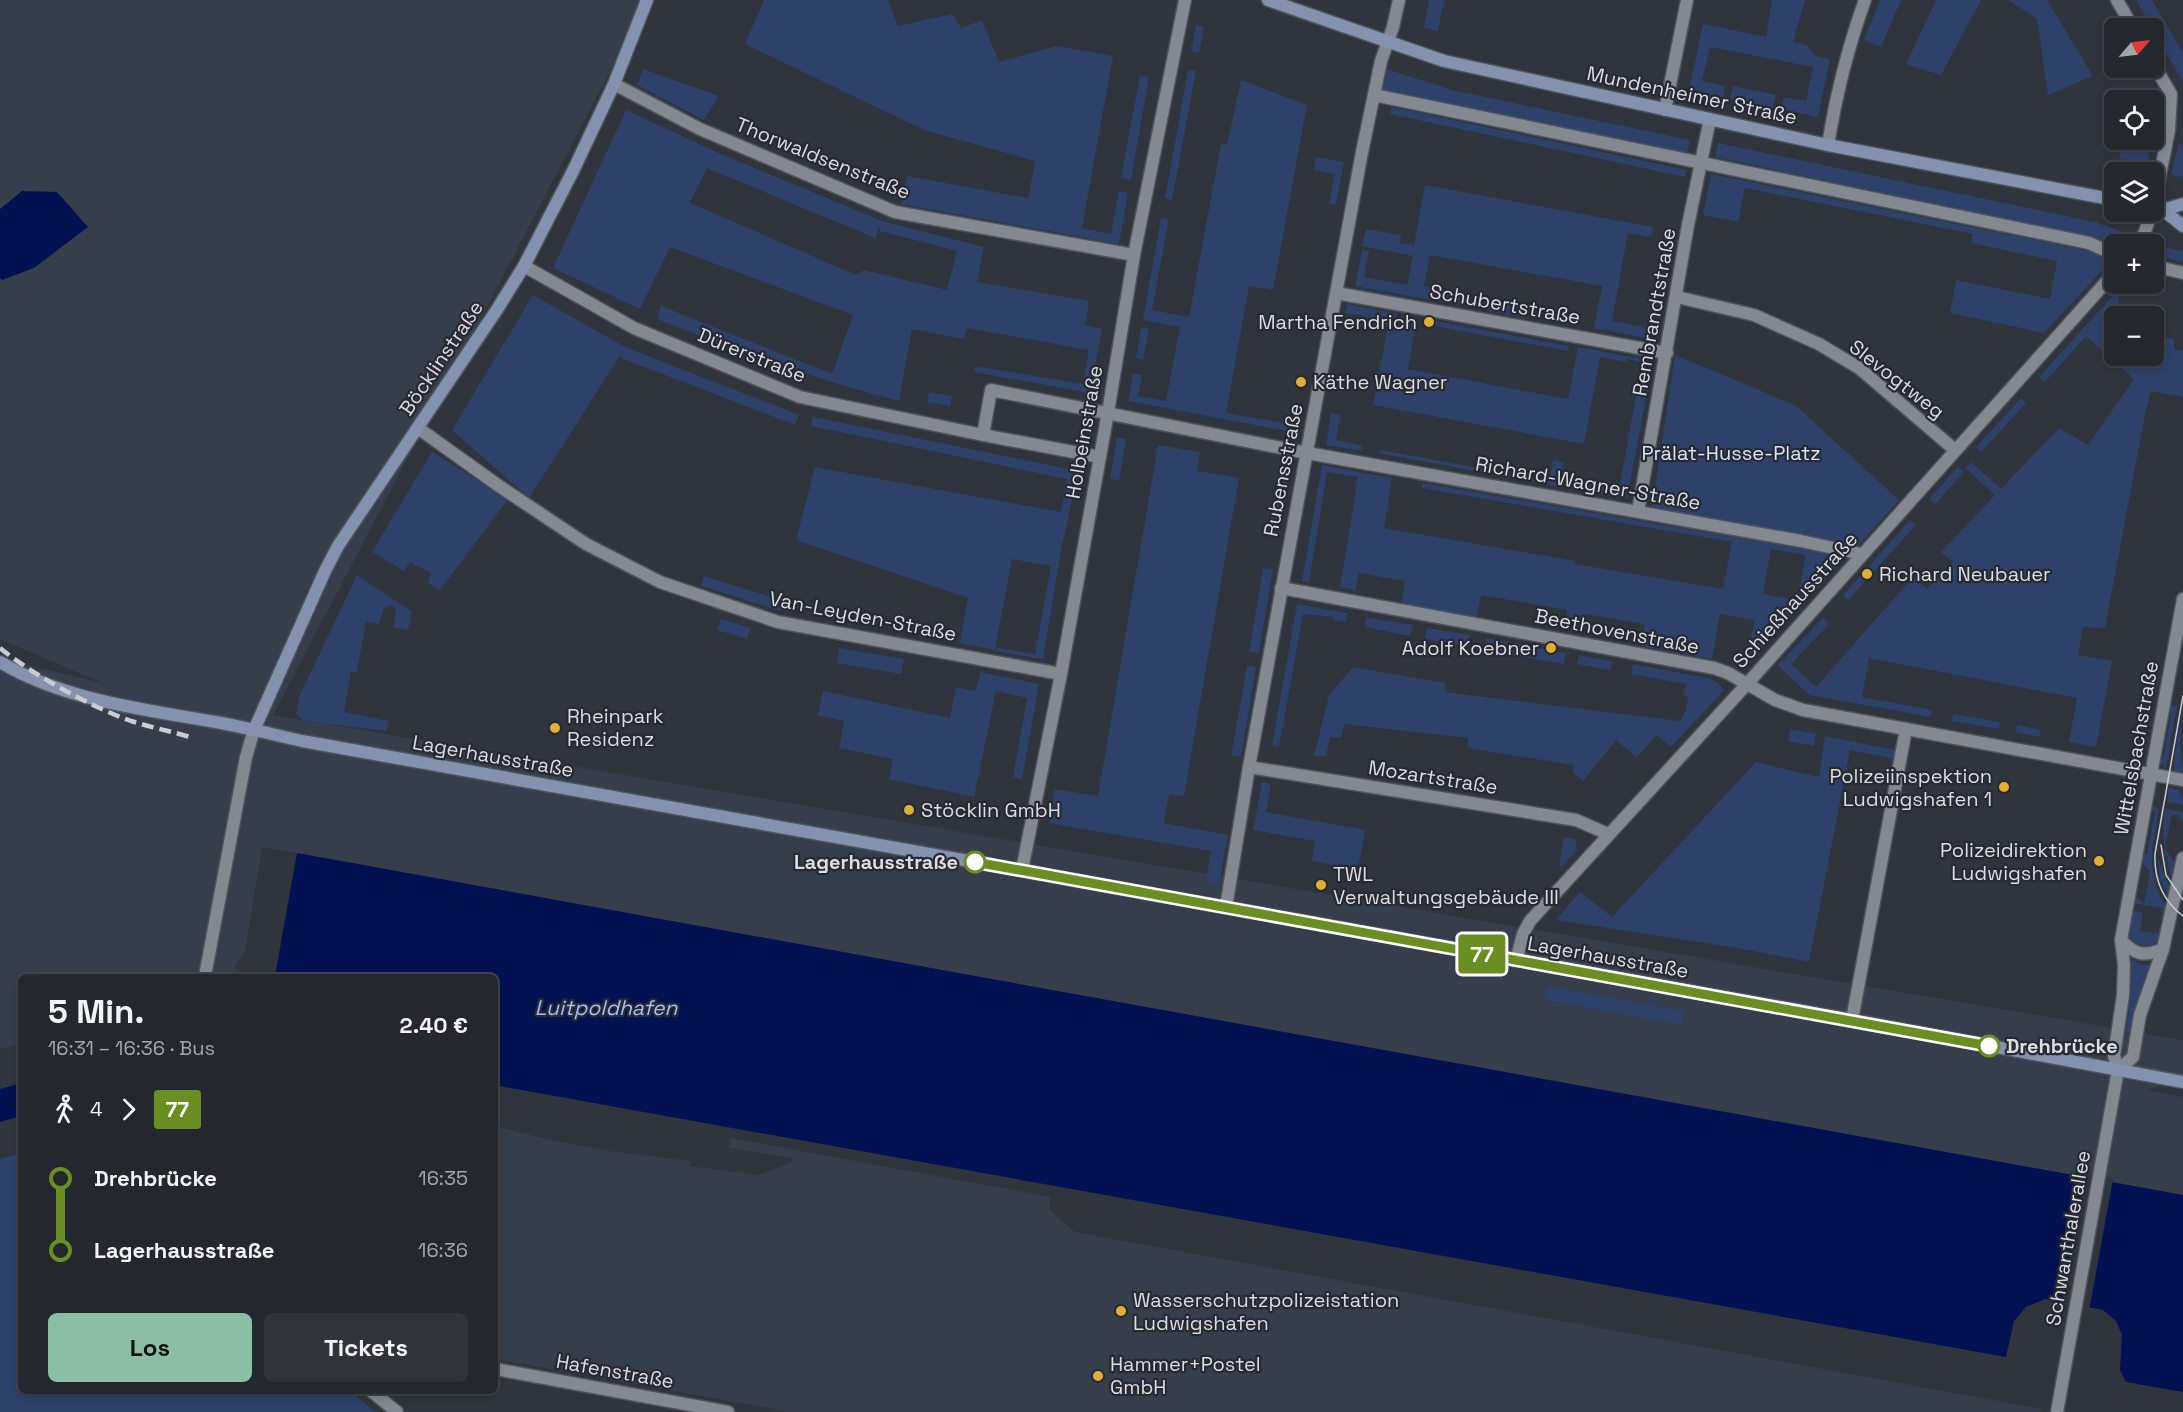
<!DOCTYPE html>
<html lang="de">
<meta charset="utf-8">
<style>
:root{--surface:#24272d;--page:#303339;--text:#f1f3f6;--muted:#a3a5aa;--line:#414449;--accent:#8abfa5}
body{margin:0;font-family:"Space Grotesk",sans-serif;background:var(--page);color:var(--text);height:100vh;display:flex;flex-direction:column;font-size:22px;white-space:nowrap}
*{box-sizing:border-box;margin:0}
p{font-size:20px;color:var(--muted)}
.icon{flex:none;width:33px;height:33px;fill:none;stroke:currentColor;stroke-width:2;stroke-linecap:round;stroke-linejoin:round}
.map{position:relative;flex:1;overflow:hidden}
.drawer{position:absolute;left:18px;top:974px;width:480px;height:420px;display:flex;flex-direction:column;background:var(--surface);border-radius:9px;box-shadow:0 3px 9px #0003,0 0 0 2px var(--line)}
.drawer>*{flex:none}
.badge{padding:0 12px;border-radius:4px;font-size:21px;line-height:39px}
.needle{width:39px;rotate:62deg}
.tools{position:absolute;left:2104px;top:18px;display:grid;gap:12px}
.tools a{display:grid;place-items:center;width:60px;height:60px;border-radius:9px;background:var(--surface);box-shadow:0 3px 9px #0003,0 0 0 2px var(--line);font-size:30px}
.map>.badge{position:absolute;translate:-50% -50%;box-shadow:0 0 0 3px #fff}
.legs{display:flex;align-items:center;gap:9px;height:66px;padding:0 30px;font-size:20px}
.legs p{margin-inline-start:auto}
.summary{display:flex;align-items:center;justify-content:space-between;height:102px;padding:0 30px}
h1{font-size:33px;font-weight:700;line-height:45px}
.cta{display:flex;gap:12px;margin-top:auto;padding:12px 30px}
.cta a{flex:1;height:69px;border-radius:9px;background:var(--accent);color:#111;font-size:24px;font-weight:700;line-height:69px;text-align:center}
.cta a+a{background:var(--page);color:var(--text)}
ul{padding:0 30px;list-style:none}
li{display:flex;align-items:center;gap:21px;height:72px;font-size:22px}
li i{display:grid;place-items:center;width:9px;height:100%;margin:0 8px;background:currentColor}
li i::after{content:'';width:15px;height:15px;margin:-8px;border:4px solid;border-radius:50%;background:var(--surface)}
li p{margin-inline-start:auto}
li:first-child i{background:linear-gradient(#0000 50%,currentColor 0)}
li:last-child i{background:linear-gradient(currentColor 50%,#0000 0)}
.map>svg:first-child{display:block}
.built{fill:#373e4b}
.green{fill:#2e416b;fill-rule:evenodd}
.water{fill:#021151}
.pier{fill:#30343c}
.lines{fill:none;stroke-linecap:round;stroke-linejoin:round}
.street-casing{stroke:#4f5259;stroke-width:15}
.secondary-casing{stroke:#4f5259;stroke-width:15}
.street{stroke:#838891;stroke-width:12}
.secondary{stroke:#8592af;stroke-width:12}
.tram{stroke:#caccd2;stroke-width:1.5}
.rail{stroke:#caccd2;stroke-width:4.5;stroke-dasharray:12 6;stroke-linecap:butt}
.line-1-casing{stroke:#fff;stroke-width:14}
.line-1{stroke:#6b8e23;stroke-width:9}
.poi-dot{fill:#e2af34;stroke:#272a32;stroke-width:2}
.stop-1-dot{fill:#fff;stroke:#6b8e23;stroke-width:3}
.labels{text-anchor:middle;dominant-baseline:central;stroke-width:4.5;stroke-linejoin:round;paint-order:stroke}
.street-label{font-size:20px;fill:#dbdde3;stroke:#272a32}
.poi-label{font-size:20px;fill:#dbdde3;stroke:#272a32;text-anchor:start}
.park-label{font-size:20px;fill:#dae4f8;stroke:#272a32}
.stop-label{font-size:20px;font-weight:bold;fill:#dbdde3;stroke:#272a32;text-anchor:end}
.water-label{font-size:21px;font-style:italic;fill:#a2bef9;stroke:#272a32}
</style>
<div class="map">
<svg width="2183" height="1412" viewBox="0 0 2183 1412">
<rect width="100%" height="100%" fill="#30343c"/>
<!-- built -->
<g class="built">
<polygon points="0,0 642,0 633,28 273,715 2183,1040 2183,1078 2146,1090 2183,1097 2183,1195 262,847 245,952 234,966 247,976 21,976 21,1044 0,1049 0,658 105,684 0,639"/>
<polygon points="495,1126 546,1139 609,1151 690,1161 690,1166 759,1175 792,1162 792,1158 729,1148 731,1138 1051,1197 1049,1210 1075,1232 2042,1409 2042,1412 791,1412 495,1359"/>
</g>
<!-- green -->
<g class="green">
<polygon points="764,0 888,0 898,26 952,14 961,28 982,20 999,62 1056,46 1113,56 1082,228 1111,234 1119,191 1128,193 1119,244 901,204 907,176 1028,198 1035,161 924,130 745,44"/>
<polygon points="1429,0 1444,0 1438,31 1424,28"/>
<polygon points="1772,0 1805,0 1793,42 1806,45 1816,56 1830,59 1818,117 1781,109 1784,97 1806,101 1813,67 1710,47 1702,81 1725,86 1723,97 1689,90 1703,24 1766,37"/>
<polygon points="1880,0 1901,0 1881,47 1864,40"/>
<polygon points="1936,0 1981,0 1941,75 1906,64"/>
<polygon points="2008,0 2047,0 2093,76 2048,95 2037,19"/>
<polygon points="2136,0 2152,0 2183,53 2183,82 2154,32 2154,28 2152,28"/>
<polygon points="1196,25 1204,27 1199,53 1191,52"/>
<polygon points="1383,68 1452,90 1690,140 1687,154 1379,89"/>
<polygon points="643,69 719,96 704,120 637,85"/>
<polygon points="1188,70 1196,71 1172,200 1165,198"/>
<polygon points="1140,75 1149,77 1131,180 1121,178"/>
<polygon points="1241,80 1307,105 1273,290 1249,286 1226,413 1294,425 1292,432 1128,401 1133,373 1142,375 1138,396 1166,401 1180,327 1143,320 1161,218 1169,219 1152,310 1189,317 1221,144 1227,145"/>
<polygon points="1733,86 1776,95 1773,108 1730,99"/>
<polygon points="1392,107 1687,170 1685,177 1390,114"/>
<path d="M626,110L714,151L882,221L984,247L977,282L1089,301L1085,325L1102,329L1090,393L974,372L975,366L1083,384L1089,350L967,328L964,339L912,329L899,401C815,379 737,351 657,319L661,306L832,374L853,315L670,247L640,309L553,268ZM707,168L875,238L880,226V231L957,251L947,290L864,270L856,275L690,203Z"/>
<polygon points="2136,140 2151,140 2148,163 2120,159 2119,146"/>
<polygon points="1718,143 2095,222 2129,234 2124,244 2115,245 2082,235 1715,157"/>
<polygon points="2179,143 2183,145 2183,177 2171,175"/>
<polygon points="1316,157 1344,162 1336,204 1329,203 1335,174 1314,170"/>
<polygon points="1711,174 2094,252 2111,261 2044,333 1950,313 1956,280 2050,299 2057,261 1971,243 1973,234 1745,188 1738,222 1703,215"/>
<polygon points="1425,185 1653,227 1651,237 1628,233 1612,321 1653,329 1651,339 1594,328 1602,286 1430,255 1424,286 1472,294 1469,307 1355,286 1362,250 1369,251 1364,277 1407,285 1413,256 1362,246 1366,229 1401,235 1400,243 1414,245"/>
<polygon points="2154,245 2183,251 2183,262 2154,256"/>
<polygon points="2116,292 2119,295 2117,316 2115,316 2115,356 2154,356 2154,335 2174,339 2174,349 2183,351 2183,397 2151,391 2146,409 2105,628 2083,627 2078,655 2112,661 2096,747 2069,742 2077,698 1869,658 1862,697 1932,710 1931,717 1809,695 1778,665 1823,618 1829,624 1791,664 1816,687 1913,577 1927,589 1953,562 1941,552 1995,495 1965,468 1971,462 2001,489 2059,428 2088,445 2134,379 2086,336 2045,382 2039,377"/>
<polygon points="533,295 625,347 799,415 795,425 621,358 623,351 529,498 452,430"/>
<polygon points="1491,299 1526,306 1524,318 1488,311"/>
<polygon points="1347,304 1397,314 1395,324 1415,327 1408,369 1568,399 1578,347 1653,361 1627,499 1567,488 1569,481 1619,490 1642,362 1627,359 1626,362 1600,357 1584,444 1373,405 1388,326 1374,323 1375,318 1345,313"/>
<polygon points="1435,321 1569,346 1568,351 1434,326"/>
<polygon points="1141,328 1149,329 1143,360 1136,358"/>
<polygon points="1675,355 1795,405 1899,500 1857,547 1652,507"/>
<polygon points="929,392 952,396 950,406 927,402"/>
<polygon points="2021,398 2026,403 1981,452 1976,447"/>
<polygon points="1331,413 1340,415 1336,440 1362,446 1361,451 1326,445"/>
<polygon points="813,417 1078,471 1061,551 1043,659 996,651 997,648 1035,654 1051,566 1012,559 995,650 960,643 968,598 796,540 815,467 1061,512 1067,479 811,426"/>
<polygon points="1117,437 1126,439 1119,480 1110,479"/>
<polygon points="1158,445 1200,452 1197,471 1239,478 1184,796 1169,794 1164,823 1228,835 1219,885 1206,882 1211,851 1049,823 1055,789 1098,796"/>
<polygon points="1380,450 1549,481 1553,460 1564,462 1560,487 1379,453"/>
<polygon points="432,452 508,499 440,590 428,583 431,573 410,562 404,571 372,552"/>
<path d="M1322,465L1392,478L1384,528L1575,561V564L1723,589L1732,542L1422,488L1423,483L1842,556V561L1757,653L1748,652L1755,620L1720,614L1712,659L1641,646L1645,624L1586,614L1583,631L1565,628L1567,610L1481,595L1477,617L1401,604L1405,581L1359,573L1355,590L1340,587L1358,477L1327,472L1309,582L1302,581ZM1771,549L1806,555L1797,600L1763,594Z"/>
<polygon points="1280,466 1290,468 1281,524 1270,522"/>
<polygon points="1958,467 1964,472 1935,504 1929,499"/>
<polygon points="1910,520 1916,525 1848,600 1843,595"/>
<polygon points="1263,568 1273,569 1259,653 1249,652"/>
<polygon points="357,575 412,612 408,630 394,627 396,610 391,605 384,608 379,624 366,622 357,672 351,672 344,712 388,721 386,731 304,721 296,714 299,697"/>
<polygon points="704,576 784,601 781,611 701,586"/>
<polygon points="1297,604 1347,613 1346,622 1333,620 1333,617 1303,614 1279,747 1272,745"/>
<polygon points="1366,617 1412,625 1410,636 1365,627"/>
<polygon points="721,619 751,628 747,639 717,630"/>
<polygon points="1427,628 1470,635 1468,647 1425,639"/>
<polygon points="1486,638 1566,653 1564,664 1484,650"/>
<polygon points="839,648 904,659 901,674 837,663"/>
<polygon points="1579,655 1612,661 1610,670 1577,664"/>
<polygon points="1633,664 1707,678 1717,682 1724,690 1671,747 1657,735 1637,757 1616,740 1583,781 1573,773 1573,765 1468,748 1468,738 1344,724 1341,738 1330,737 1326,756 1314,756 1329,695 1353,667 1445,683 1445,692 1680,721 1686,710 1688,696 1684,695 1686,684 1631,674"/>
<polygon points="1247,666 1256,667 1241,757 1231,756"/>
<polygon points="980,672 1039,684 1022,779 1013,777 1027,698 996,691 974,797 889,779 893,759 839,748 844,721 818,715 823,691 950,718 956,687 976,691"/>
<polygon points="2167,705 2177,707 2166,769 2158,760 2158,755 2164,756 2171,713 2166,710"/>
<polygon points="1953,714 2000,722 1999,729 1952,721"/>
<polygon points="2017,725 2041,730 2039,737 2016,732"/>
<polygon points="2179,728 2182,729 2180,741 2183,771 2173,771"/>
<polygon points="1790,729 1816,734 1814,746 1788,741"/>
<polygon points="1825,736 1896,750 1895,759 1850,750 1809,962 1737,948 1556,920 1580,892 1612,917 1756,762 1819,777"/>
<polygon points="1262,782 1271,784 1266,812 1365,830 1358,869 1312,861 1315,841 1253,830"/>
<path d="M2169,787C2181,791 2183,792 2183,805L2167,802Z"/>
<path d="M2149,805L2159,808C2153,846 2144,875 2168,909L2165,920L2161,919L2163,908L2131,903L2133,895L2144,904L2150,872L2139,859L2140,853L2147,854L2155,812L2148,810Z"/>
<path d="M2165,809L2183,812V822L2176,814L2171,817L2165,849L2176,864L2173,880C2164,857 2161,833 2165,809Z"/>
<polygon points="1564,837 1575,839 1577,850 1565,864 1559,867"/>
<path d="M2158,858L2171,891L2170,899C2162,885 2157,873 2158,858Z"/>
<path d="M2130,910L2143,913L2140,931L2158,933L2160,927L2164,928L2159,941C2147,948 2136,946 2127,935Z"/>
<polygon points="2132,959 2142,965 2151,964 2136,1005 2131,1032 2126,1031 2130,1003"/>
<polygon points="1547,986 1684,1011 1682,1025 1545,1000"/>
<polygon points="17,1154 21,1156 21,1390 349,1391 376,1412 0,1412 0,1159"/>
</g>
<!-- water -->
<g class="water">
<polygon points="22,191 57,192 88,227 34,268 2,280 0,278 0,209"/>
<polygon points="297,853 2183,1195 2183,1392 2126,1382 2120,1370 2122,1335 2116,1321 2103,1310 2045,1299 2026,1307 2014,1321 2006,1357 499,1086 495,1085 495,976 275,976"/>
<polygon points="21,1078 21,1116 0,1122 0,1089 18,1084 17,1079"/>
</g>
<!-- pier -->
<polygon class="pier" points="2085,1174 2113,1179 2089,1311 2061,1305"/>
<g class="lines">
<!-- street casing -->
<g class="street-casing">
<g id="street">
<polyline points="2117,0 2133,28"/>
<polyline points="2154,65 2171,94 2169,130 2154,205"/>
<polyline points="614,84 700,129 895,212 1134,255"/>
<polyline points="1374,95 2089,243 2115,255"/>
<polyline points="1665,110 1687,0"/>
<path d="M1828,145C1836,95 1848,47 1865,0"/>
<polyline points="2137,244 2144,234 2152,212"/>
<polyline points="524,266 634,328 800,397 983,435 1100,457"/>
<polyline points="2154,266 2183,273"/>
<polyline points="1336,293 1667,353"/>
<polyline points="1677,297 1754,315 1819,344 1859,368 1955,450"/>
<polyline points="418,428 499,486 586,544 660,582 778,622 1061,674"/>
<polyline points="983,435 991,390 1307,453 1801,541 1861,554"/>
<polyline points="1638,511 1688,225 1710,119"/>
<polyline points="1281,588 1714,668 1728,673 1775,700 1803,710 2183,780"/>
<polyline points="1249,767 1576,820 1608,834"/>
<polyline points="1022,870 1061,674 1108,412 1134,255 1185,0"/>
<polyline points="1226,907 1249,767 1362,152 1381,61 1393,27 1399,0"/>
<path d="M2121,940C2135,955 2144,957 2163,949"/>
<polyline points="1516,961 1523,934 1530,921 1747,684 2115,272"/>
<polyline points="205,976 246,757 254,730"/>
<polyline points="1852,1020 1906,729"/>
<polyline points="2118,1070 2133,1057 2140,1015 2163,949 2183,858"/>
<polyline points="495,1369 728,1412"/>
<polyline points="370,1390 397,1412"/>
<polyline points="2057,1412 2118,1070 2114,1056 2123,995 2124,965 2121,940 2183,599"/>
</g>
</g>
<!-- secondary casing -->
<g class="secondary-casing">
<g id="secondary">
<polyline points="1268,0 1444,61 1828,145 2115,200"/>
<polyline points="2154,207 2163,210 2183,226"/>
<polyline points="2163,210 2183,204"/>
<path d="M0,662C65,701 148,710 221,723C248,728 275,735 302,741L1852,1020L2183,1082"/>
<polyline points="254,730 325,571 338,546 498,308 524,266 573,171 614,84 647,0"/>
</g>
</g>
<!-- street -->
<use href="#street" class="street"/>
<!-- secondary -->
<use href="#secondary" class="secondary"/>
<!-- tram -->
<g class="tram">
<path d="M2183,696L2155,854C2154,879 2162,900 2183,916"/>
<polyline points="2161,845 2166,875 2183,900"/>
</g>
<!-- rail -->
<path class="rail" d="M0,648C33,675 91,707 131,721C150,727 170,731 190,737"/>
</g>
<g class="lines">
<!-- line-1 casing -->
<g class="line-1-casing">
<polyline id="line-1" points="975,862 1989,1046"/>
</g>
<!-- line-1 -->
<use href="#line-1" class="line-1"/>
</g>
<!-- markers -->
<g class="poi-dot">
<circle cx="1429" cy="322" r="6"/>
<circle cx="1301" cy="382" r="6"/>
<circle cx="1867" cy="574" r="6"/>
<circle cx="1551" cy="648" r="6"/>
<circle cx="555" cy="728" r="6"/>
<circle cx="2004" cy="787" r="6"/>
<circle cx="909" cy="810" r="6"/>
<circle cx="2099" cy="861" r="6"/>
<circle cx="1321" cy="885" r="6"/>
<circle cx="1121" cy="1311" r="6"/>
<circle cx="1098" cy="1376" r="6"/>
</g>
<g class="stop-1-dot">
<circle cx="975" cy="862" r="10"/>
<circle cx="1989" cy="1046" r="10"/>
</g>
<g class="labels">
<!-- street labels -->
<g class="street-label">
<text transform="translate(1692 95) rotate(12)">Mundenheimer Straße</text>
<text transform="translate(823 158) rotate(22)">Thorwaldsenstraße</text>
<text transform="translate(1505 304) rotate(10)">Schubertstraße</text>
<text transform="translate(1654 312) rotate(-80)">Rembrandtstraße</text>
<text transform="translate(752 355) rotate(22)">Dürerstraße</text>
<text transform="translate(441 358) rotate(-56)">Böcklinstraße</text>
<text transform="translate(1897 379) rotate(38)">Slevogtweg</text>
<text transform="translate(1084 432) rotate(-80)">Holbeinstraße</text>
<text transform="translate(1283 470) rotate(-79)">Rubensstraße</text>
<text transform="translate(1588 483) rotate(10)">Richard-Wagner-Straße</text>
<text transform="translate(1795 600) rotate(-48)">Schießhausstraße</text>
<text transform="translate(863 616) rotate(11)">Van-Leyden-Straße</text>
<text transform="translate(1617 631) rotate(11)">Beethovenstraße</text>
<text transform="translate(2136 748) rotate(-80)">Wittelsbachstraße</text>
<text transform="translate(493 756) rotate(10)">Lagerhausstraße</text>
<text transform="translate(1433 777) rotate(9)">Mozartstraße</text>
<text transform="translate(1608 957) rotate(10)">Lagerhausstraße</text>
<text transform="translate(2068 1238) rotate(-80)">Schwanthalerallee</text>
<text transform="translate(615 1371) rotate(10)">Hafenstraße</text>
</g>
<!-- poi labels -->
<g class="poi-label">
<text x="1417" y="322" text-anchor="end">Martha Fendrich</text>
<text x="1313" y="382">Käthe Wagner</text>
<text x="1879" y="574">Richard Neubauer</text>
<text x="1539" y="648" text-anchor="end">Adolf Koebner</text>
<text x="567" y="716">Rheinpark<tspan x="567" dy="23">Residenz</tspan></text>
<text x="1992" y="776" text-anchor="end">Polizeiinspektion<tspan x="1992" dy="23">Ludwigshafen 1</tspan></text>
<text x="921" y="810">Stöcklin GmbH</text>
<text x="2087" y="850" text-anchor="end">Polizeidirektion<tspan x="2087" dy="23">Ludwigshafen</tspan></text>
<text x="1333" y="874">TWL<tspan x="1333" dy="23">Verwaltungsgebäude III</tspan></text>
<text x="1133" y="1300">Wasserschutzpolizeistation<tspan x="1133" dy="23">Ludwigshafen</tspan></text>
<text x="1110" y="1364">Hammer+Postel<tspan x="1110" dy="23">GmbH</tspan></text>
</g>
<!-- park labels -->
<g class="park-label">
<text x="1731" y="453">Prälat-Husse-Platz</text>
</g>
<!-- stop labels -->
<g class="stop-label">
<text x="958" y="862">Lagerhausstraße</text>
<text x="2006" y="1046" text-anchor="start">Drehbrücke</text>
</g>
<!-- water labels -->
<g class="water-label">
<text x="606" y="1007">Luitpoldhafen</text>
</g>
</g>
</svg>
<div class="tools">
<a><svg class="needle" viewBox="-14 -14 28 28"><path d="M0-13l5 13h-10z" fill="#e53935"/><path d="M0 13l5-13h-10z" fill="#a3a5aa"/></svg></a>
<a><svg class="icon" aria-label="locate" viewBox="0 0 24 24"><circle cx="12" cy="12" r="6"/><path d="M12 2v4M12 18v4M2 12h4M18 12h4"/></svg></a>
<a><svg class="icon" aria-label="layers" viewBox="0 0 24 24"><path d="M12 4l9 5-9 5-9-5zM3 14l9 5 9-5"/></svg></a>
<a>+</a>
<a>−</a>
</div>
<b class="badge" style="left:1482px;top:954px;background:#6b8e23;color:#fff">77</b>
<section class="drawer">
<div class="summary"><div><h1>5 Min.</h1><p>16:31 – 16:36 · Bus</p></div><b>2.40 €</b></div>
<div class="legs"><svg class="icon" aria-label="walk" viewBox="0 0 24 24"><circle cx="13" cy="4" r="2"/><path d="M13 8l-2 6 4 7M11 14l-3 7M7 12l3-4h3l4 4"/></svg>4<svg class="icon" aria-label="forward" viewBox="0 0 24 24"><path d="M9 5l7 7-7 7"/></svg><b class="badge" style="background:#6b8e23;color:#fff">77</b></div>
<ul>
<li><i style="color:#6b8e23"></i><b>Drehbrücke</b><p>16:35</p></li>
<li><i style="color:#6b8e23"></i><b>Lagerhausstraße</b><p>16:36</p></li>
</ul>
<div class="cta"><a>Los</a><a>Tickets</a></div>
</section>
</div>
